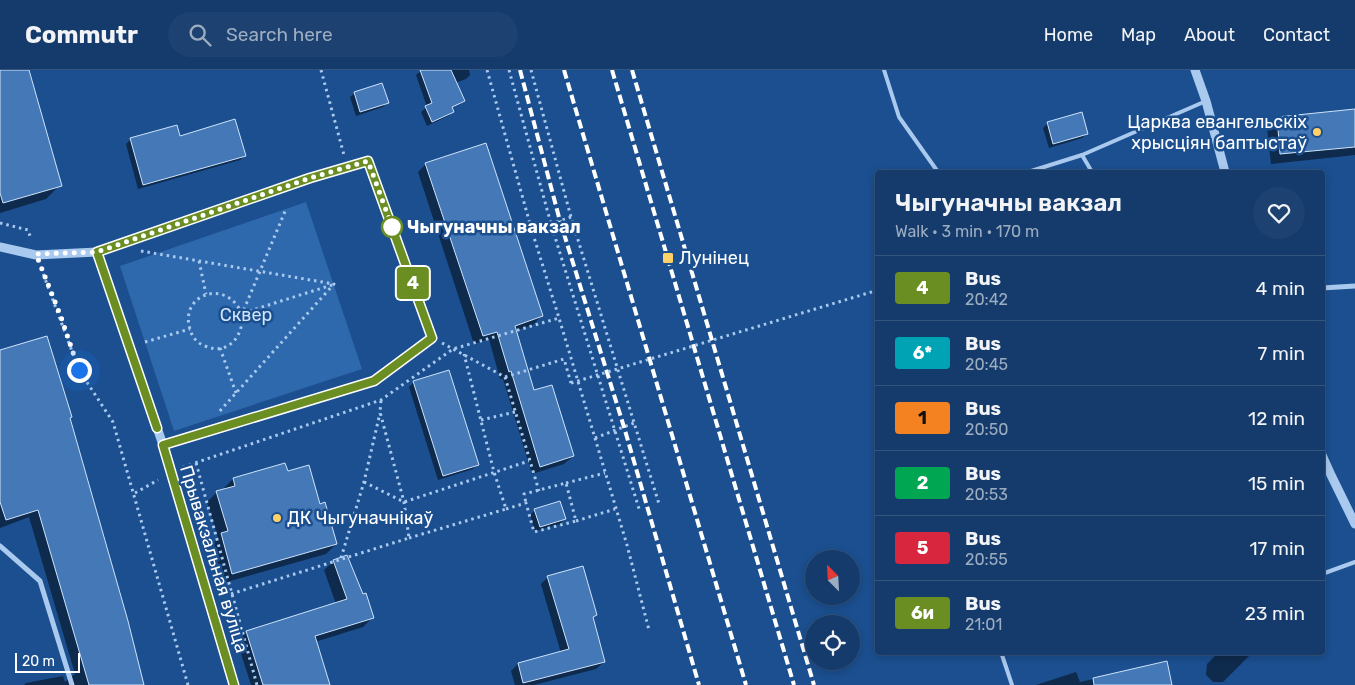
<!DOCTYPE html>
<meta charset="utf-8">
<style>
:root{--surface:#143b6b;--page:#1d4271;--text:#f1f3f6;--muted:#9dadc1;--line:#33557e}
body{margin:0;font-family:Rubik,sans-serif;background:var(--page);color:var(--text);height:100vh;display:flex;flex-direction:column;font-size:19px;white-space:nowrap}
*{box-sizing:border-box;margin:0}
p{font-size:16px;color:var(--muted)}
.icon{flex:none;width:28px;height:28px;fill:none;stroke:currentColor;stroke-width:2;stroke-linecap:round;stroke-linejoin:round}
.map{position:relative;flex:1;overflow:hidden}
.side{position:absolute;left:875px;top:100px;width:450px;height:485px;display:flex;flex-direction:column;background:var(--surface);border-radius:5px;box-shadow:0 2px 8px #0003,0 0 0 1px var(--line)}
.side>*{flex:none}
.badge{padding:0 10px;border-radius:4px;font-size:18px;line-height:32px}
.needle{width:32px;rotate:336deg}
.fabs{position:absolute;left:805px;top:480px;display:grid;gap:10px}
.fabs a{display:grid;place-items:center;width:55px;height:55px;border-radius:50%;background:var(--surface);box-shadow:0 2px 8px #0003,0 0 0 1px var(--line);font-size:25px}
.scale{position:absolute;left:15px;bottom:12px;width:65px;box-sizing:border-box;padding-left:5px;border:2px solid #fff;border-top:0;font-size:14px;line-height:18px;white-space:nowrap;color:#fff;-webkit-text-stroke:4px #1b4f8f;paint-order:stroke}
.you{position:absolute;width:25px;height:25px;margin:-12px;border:4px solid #fff;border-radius:50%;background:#1a73e8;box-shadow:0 0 0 8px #1a73e833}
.map>.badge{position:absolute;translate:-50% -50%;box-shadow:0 0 0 2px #fff}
.round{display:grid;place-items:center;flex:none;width:52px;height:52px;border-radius:26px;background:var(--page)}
.summary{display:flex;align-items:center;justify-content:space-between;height:85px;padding:0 20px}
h1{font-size:24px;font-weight:600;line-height:38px}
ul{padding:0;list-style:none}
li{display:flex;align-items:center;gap:15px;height:65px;padding:0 20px;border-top:1px solid var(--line)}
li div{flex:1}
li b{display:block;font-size:19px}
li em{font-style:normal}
li .badge{min-width:55px;font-weight:700;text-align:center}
header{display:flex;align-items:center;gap:30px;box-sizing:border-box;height:70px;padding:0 25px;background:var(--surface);border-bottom:1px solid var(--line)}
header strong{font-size:24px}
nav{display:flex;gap:28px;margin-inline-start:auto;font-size:18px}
.search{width:350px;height:45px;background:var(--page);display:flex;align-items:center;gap:12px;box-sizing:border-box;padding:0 18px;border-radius:28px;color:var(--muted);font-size:19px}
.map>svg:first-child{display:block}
.green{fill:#2e69ad}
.shadow{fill:#0007}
.building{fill:#4478b7;stroke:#cfe3fa}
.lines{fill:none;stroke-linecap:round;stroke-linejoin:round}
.path{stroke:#a9c9ee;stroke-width:3;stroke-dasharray:2.5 4;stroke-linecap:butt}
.service{stroke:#a9c9ee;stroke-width:4}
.minor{stroke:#a9c9ee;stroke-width:5}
.tertiary{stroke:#a9c9ee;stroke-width:9}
.rail{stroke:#fff;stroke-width:4;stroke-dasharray:9 4;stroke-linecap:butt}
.path-bridge{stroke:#a9c9ee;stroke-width:3;stroke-dasharray:2.5 4;stroke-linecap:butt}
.line-casing{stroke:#fff;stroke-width:11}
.line{stroke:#6b8e23;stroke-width:8}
.walk{stroke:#fff;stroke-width:5;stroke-dasharray:0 9}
.poi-dot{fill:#ffd166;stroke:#1b4f8f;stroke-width:2}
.stop-dot{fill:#fff;stroke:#6b8e23;stroke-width:2.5}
.labels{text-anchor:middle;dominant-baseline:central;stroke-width:5;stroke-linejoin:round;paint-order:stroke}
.poi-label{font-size:18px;fill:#fff;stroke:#1b4f8f;text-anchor:start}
.stop-label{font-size:18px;font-weight:bold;fill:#fff;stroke:#1b4f8f;text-anchor:start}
.park-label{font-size:18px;fill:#cfe3fa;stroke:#1b4f8f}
.street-label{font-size:18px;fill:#fff;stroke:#1b4f8f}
</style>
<header>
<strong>Commutr</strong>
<div class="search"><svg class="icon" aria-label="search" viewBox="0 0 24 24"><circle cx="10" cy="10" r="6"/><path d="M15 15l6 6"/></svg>Search here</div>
<nav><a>Home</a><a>Map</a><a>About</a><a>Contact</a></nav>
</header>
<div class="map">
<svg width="1355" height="615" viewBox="0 0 1355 615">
<rect width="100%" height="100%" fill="#1b4f8f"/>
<!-- green -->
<polygon class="green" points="306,132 362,299 174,361 120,196"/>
<!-- shadow -->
<g class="shadow">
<polygon points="0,0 28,0 60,115 46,129 0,143"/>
<polygon points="422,0 469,0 470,5 466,9 455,13 463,31 451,38 453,42 448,46 427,56 421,42 427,37 416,5"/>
<polygon points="355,23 387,33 383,37 356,46 350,27"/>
<polygon points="1355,40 1355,85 1271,94 1267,58 1277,48"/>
<polygon points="1048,53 1087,64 1082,68 1049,78 1043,58"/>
<polygon points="176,57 179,67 245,86 240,90 138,119 126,74 130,70"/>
<polygon points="426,94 541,246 533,255 515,261 533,322 573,386 564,394 532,404 503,309 500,309 489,269 474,274 418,102"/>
<polygon points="0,287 69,349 142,615 24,615 26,613 63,606 65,612 75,604 29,447 0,458"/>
<polygon points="414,312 477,395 473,399 438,410 409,317"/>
<polygon points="287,402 319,436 336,474 326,484 223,513 212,474 218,468 207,432 217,422 224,420 224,418 233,409"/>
<polygon points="535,440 564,449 560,454 535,461 530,445"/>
<polygon points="334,491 372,548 363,557 315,572 329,615 251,615 237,571 247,562 336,534 324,500"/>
<polygon points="548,507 596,545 592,549 604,592 596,599 534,615 515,615 511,601 518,594 561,583 541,514"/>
<polygon points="1219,582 1253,582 1223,612 1213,612 1206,605 1207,594"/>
<polygon points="1166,593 1171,615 1036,615 1076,602 1080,612"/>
</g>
<!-- building -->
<g class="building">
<polygon points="0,0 29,0 62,116 3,133 0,123"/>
<polygon points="420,0 451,0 465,31 452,37 454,42 432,52 425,36 432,33"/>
<polygon points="382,13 389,33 360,42 354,22"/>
<polygon points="1355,39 1355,77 1280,84 1277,47"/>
<polygon points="1082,42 1088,64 1053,74 1047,52"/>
<polygon points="235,49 246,86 143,115 130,68 177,55 180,66"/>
<polygon points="486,73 543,246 515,256 534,320 552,315 574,386 540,397 511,301 509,302 497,262 483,266 425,93"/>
<polygon points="47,266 72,347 70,348 128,551 144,615 89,615 38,440 6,450 0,432 0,280"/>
<polygon points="449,300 479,395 443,406 413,311"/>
<polygon points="285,393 288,401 309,395 320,434 325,432 337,474 232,504 221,463 228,461 216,421 235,416 233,408"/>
<polygon points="560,431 566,449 540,457 534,439"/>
<polygon points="347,485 363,524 366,523 374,548 315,566 330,615 263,615 246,561 347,529 333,490"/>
<polygon points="583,496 597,545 593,547 605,592 523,613 518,593 569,579 547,506"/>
<polygon points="1167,591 1172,615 1094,615 1093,608"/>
</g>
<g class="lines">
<!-- path -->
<g class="path">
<polyline points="321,0 344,85"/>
<polyline points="487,0 532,161 559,248 627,475 649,560"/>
<polyline points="509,0 551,154 640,442"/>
<polyline points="531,0 571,147 659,434"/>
<polyline points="0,153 28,160 31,169"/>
<polyline points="532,161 571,147"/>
<polyline points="141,181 334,214 218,343"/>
<polyline points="199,191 206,224"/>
<polyline points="41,198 79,300 113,352 188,615"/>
<polyline points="243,243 332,215"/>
<path d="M242,244C226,207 179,225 190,259C192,267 197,273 205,276C228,286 244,266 242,244L286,139"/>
<polyline points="145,272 190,259"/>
<polyline points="442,273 505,307"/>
<polyline points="220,278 236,323"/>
<polyline points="505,307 539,421"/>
<polyline points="505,307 564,289 571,313"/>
<polyline points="481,350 515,342"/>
<polyline points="595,368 634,353"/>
<polyline points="196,393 257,615"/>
<polyline points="183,397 381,330 453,279 559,248"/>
<polyline points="364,412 404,432 529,391"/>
<polyline points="566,413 605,403"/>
<polyline points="135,423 158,410"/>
<polyline points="506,439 526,433 534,462 576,451 566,413 524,424 526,433"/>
<polyline points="576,451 615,439"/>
<polyline points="409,468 506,439 494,402 464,284"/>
<polyline points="341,488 364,412 380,343"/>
<polyline points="231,524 409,468 404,432 380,342 381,330"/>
</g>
<!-- service -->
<g class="service">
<polyline points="884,0 899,47 938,102"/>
<polyline points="1082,85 1092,102"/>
<polyline points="1028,102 1082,85 1206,31"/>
<polyline points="1322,504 1355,492"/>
<polyline points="1001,582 1012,615"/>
</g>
<!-- minor -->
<g class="minor">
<polyline points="97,182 310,108 368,91 432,268 374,311 163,375"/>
<polyline points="1322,218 1355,216"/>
<polyline points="0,476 40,511 72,615"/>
</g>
<!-- tertiary -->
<g class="tertiary">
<polyline points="1195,0 1206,31 1225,102"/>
<polyline points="0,177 36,185 97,182 163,375 234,615"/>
<polyline points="1322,385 1331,405 1355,454"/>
</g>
<!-- rail -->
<g class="rail">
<polyline points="520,0 560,151 624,357 699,615"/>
<polyline points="564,0 746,615"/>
<polyline points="612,0 794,615"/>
<polyline points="632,0 814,615"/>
</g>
<!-- path-bridge -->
<polyline class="path-bridge" points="571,313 878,220"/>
</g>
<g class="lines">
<!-- line casing -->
<g class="line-casing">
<polyline id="line" points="157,358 97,182 310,108 368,91 432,268 374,311 163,375 234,615"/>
</g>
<!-- line -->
<use href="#line" class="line"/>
<!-- walk -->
<polyline class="walk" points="79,300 61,247 36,184 97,182 310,108 368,91 394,162 392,157"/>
</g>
<!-- markers -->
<g class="poi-dot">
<circle cx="1317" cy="62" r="5"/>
<rect x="662" y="182" width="12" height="12" rx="2.5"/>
<circle cx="277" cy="448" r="5"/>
</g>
<circle class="stop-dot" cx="392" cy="157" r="10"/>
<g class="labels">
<!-- poi labels -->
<g class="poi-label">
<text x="1307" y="52" text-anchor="end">Царква евангельскіх<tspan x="1307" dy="21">хрысціян баптыстаў</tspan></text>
<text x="679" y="188">Лунінец</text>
<text x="287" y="448">ДК Чыгуначнікаў</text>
</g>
<!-- stop labels -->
<g class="stop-label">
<text x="407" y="157">Чыгуначны вакзал</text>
</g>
<!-- park labels -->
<g class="park-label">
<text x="246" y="245">Сквер</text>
</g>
<!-- street labels -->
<g class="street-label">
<text transform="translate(214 489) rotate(73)">Прывакзальная вуліца</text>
</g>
</g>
</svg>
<div class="fabs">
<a><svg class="needle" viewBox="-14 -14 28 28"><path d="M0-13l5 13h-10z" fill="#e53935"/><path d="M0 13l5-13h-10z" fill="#9dadc1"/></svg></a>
<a><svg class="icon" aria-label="locate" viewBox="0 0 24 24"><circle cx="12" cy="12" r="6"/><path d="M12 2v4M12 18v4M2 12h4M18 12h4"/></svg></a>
</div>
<div class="scale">20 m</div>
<div class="you" style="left:79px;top:300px"></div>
<b class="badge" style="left:413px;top:213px;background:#6b8e23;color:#fff">4</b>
<section class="side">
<div class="summary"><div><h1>Чыгуначны вакзал</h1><p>Walk · 3 min · 170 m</p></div><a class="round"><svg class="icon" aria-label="heart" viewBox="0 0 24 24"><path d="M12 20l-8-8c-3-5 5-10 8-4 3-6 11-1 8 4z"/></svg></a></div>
<ul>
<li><span class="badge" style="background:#6b8e23;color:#fff">4</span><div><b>Bus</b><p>20:42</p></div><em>4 min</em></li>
<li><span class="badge" style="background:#00a3b4;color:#fff">6*</span><div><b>Bus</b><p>20:45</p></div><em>7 min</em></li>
<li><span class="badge" style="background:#f58220;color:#111">1</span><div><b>Bus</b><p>20:50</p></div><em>12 min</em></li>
<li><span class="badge" style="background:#00a651;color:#fff">2</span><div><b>Bus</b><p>20:53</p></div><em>15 min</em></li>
<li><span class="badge" style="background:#d7263d;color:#fff">5</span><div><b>Bus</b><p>20:55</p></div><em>17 min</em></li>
<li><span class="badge" style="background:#6b8e23;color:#fff">6и</span><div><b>Bus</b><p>21:01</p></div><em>23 min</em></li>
</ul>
</section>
</div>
